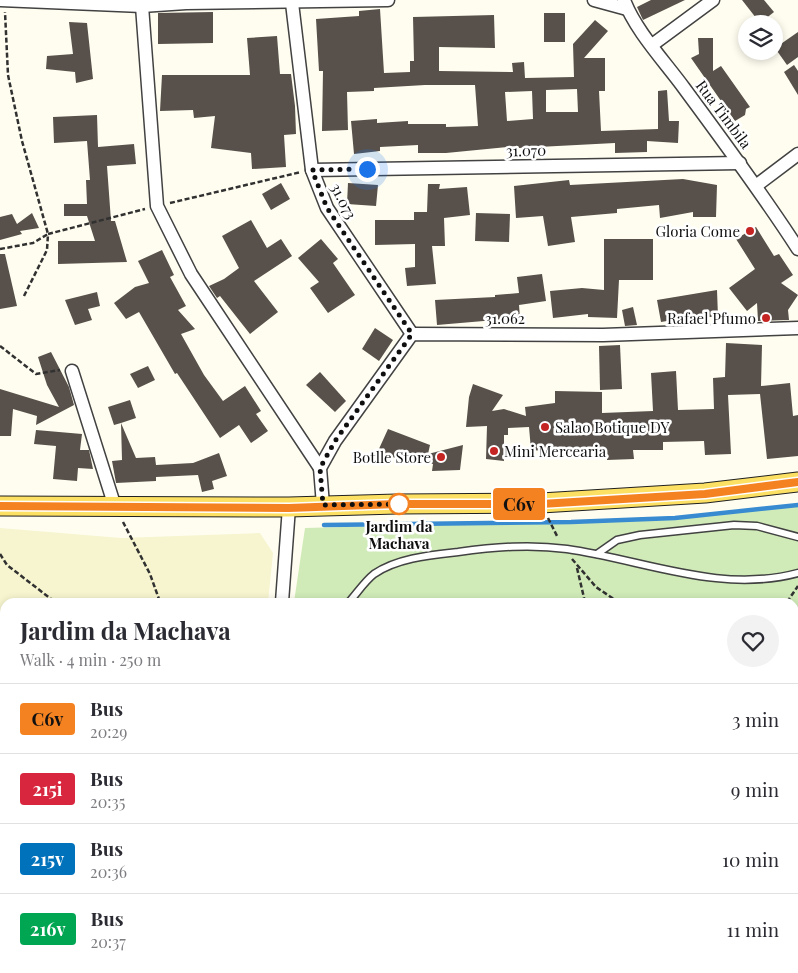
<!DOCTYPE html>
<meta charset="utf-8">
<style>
:root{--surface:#fff;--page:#f2f2f3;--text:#2b2b33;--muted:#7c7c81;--line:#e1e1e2}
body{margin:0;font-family:"Playfair Display",serif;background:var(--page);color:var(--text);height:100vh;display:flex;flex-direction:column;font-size:19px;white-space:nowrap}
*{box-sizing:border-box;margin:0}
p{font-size:16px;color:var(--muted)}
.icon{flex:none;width:28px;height:28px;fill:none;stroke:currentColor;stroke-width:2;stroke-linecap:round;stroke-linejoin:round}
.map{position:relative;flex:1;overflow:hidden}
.drawer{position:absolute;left:0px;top:598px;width:799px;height:376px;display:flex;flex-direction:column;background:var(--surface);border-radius:15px 15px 0 0;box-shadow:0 2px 8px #0003}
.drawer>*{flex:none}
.badge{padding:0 10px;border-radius:4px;font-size:18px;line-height:32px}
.fabs{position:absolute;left:738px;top:15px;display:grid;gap:10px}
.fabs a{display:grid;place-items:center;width:45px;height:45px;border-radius:50%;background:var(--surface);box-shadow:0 2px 8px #0003;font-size:25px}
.you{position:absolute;width:25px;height:25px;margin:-12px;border:4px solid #fff;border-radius:50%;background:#1a73e8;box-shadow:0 0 0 8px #1a73e833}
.map>.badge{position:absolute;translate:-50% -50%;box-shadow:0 0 0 2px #fff}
.round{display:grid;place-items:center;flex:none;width:52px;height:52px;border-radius:26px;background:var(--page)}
.headline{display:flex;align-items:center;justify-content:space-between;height:85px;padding:0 20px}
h1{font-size:24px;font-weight:700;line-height:38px}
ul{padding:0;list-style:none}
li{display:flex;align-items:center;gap:15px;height:70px;padding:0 20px;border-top:1px solid var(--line)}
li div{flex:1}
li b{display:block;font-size:19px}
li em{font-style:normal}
li .badge{min-width:55px;font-weight:700;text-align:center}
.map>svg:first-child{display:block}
.farmland{fill:#f6f5cf}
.green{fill:#d0ebb8}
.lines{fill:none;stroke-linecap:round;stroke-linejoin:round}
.stream{stroke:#388bd1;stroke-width:4.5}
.building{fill:#58514b;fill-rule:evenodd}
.lane-casing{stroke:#424242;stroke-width:9}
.street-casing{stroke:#424242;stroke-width:15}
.primary-casing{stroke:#202020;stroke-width:21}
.path{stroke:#313131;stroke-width:2.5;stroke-dasharray:5 2.5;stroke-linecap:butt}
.lane{stroke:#fff;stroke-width:6}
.street{stroke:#fff;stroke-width:12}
.primary{stroke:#fce063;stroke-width:19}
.line-casing{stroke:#fff;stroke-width:11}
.line{stroke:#f58220;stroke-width:8}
.walk{stroke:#0f0f0f;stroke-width:5;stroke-dasharray:0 9}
.poi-dot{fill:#c42422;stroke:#fff;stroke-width:2}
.stop-dot{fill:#fff;stroke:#f58220;stroke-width:2.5}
.labels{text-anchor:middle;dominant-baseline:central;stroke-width:5;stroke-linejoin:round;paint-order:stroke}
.street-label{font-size:15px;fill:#0f0f0f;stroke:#fff}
.poi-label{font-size:15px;fill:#0f0f0f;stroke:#fff;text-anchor:end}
.stop-label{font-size:15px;font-weight:bold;fill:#0f0f0f;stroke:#fff}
</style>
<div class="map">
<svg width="798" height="973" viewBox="0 0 798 973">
<rect width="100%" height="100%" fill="#fffdf0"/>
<!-- farmland -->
<polygon class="farmland" points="0,528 121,538 260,533 273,553 268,602 5,602 5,969 233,969 231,973 0,973"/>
<!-- green -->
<polygon class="green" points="798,505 798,973 254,973 255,969 794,969 794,602 294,602 305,528 672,518"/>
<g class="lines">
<!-- stream -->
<polyline class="stream" points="324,525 571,522 675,518 798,505"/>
</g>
<!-- building -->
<g class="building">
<polygon points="651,0 685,0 643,20 637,7"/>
<polygon points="742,0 764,0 774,12 760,23"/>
<path d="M380,9L384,73L410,72V61H414L413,17L494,15L495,48L439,47V71L513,72L512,63L524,62L525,78L574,77L573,44L595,20L608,31L584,58H605V91H599L601,131L658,129V91L667,90L669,121H679L678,143L647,141V152L615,153V143L519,148L518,146L446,153H418V145L380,147V151L354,154L351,121L377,119V123L408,121V124H446V127L478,126L475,85H425L374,88V91L347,92L348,130L322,131L323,71H319L316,19L359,16V11ZM577,89L578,112H546V90ZM532,91L533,119L507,121L505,92Z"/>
<polygon points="213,12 213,43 158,44 158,13"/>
<rect x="544" y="13" width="21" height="29"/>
<polygon points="69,22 87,23 93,79 76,83 75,72 46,69 47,56 73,54"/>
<polygon points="798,32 798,57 787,65 775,48"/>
<polygon points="277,36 280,74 291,74 295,106 296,134 284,135 286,167 252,169 251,153 211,148 215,116 194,118 193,110 160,111 162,75 250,75 247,38"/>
<polygon points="698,38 713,38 713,71 721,66 750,107 746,109 745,115 735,121 691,58 699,54"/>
<polygon points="794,65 798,71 798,95 784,72"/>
<polygon points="97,115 98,147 134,144 136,164 107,166 111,221 115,221 127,262 58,264 58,241 95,241 87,216 64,216 64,204 87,204 86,180 90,180 87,141 54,143 53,117"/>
<polygon points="683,179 717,185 716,217 693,217 693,212 660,218 659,205 617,209 617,213 571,217 575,242 548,246 543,216 516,218 514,186 569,180 570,185"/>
<polygon points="281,183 290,199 271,210 262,194"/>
<polygon points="348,183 378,185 376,206 347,204"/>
<polygon points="428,184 440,184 439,189 467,187 470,215 444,218 445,246 432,246 436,284 407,286 405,268 415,267 415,244 375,245 375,220 414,220 414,212 427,212"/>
<polygon points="32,213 39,228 20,231 22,234 0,240 0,217 12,214 17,224"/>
<polygon points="476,213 510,214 509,242 475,241"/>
<polygon points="251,220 267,248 281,239 292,256 254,281 278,312 250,334 220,296 217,298 209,286 224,279 239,268 222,236"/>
<polygon points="756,227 774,256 779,254 793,275 781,283 798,295 788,310 789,320 758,321 757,303 747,311 729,288 755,269 736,239"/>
<polygon points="321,239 338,259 333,263 355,295 328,313 310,288 319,282 298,258"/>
<polygon points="604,239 653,239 653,280 619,280 617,318 588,317 588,314 553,318 550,291 582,288 604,290"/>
<polygon points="162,250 174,275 170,277 186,306 178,310 195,329 181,334 204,375 223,401 245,386 261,411 256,414 268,431 251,443 239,425 220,438 177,373 175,374 139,312 126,319 114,303 135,287 149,283 138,261"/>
<polygon points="0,254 5,254 17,306 0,309"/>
<polygon points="542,274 546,301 519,305 520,318 437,325 435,300 495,297 495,295 519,293 517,277"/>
<polygon points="717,290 718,317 691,317 661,322 657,300"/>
<polygon points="97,292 100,306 88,309 92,320 75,325 65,300"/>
<polygon points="633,307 637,325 625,326 622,310"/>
<polygon points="375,328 393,340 379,361 362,349"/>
<polygon points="726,343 762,345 761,386 790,383 793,416 798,415 798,456 767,459 760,394 728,395 731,454 705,455 704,441 663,442 663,450 633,450 634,459 607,460 607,453 545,454 545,451 531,450 529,427 508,428 508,435 504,435 504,461 486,459 487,426 466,427 469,397 473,384 503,395 492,411 504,409 526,416 525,407 555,403 555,391 602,392 602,413 653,411 651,373 676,371 678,410 714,409 713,378 725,377"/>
<polygon points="620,345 622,389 600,390 599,346"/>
<polygon points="51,352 69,387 74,405 36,425 37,416 13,409 11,436 0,436 0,389 59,407 47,385 38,357"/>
<polygon points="148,366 155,380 138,388 130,374"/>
<polygon points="320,372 346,401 335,412 306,385"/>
<polygon points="130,400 136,418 121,423 136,458 155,457 156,465 193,463 219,453 227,476 212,481 214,489 202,492 198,475 156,477 156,481 116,483 112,461 122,460 121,423 114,425 108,407"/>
<polygon points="388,429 430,445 428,454 463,445 460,470 432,471 433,464 401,456 400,460 378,451"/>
<polygon points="36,430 82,434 80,450 89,450 93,469 78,468 77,481 53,479 56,446 34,444"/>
</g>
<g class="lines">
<!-- lane casing -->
<g class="lane-casing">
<g id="lane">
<polyline points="597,554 617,540 640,535 734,525 757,526 798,537"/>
<path d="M349,602C357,593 365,581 374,574C397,558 431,555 458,552C495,547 530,544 567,549C644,560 720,594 798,573"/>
<polyline points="335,969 337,973"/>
</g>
</g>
<!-- street casing -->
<g class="street-casing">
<g id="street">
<polyline points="0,0 142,6 186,3 388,0"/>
<polyline points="594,0 627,9"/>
<path d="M624,0C635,30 665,62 684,88C723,141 762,193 798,249"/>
<polyline points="292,3 312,170 327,208 412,334"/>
<polyline points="142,6 157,206 191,274 320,468"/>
<polyline points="652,45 713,0"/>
<polyline points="312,170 740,163"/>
<polyline points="757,185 798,154"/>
<polyline points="72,371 115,507"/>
<polyline points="323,505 320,468 335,441 412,334 603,335 798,328"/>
<polyline points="282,602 289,507"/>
<polyline points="246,973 247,969"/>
</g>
</g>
<!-- primary casing -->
<g class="primary-casing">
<polyline id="primary" points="0,506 289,507 397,504 541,503 705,493 798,482"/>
</g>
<!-- path -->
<g class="path">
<polyline points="170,203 301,172"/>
<polyline points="0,249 33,243 48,234 22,141 8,75 5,12"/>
<polyline points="24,296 47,250 48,234 145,209"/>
<polyline points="0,346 36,374 60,370"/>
<polyline points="548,518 558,538"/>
<polyline points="123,522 150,574 160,602"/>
<polyline points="0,554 7,565 55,602"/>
<polyline points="572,559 596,587 618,602"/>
<polyline points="577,568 585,602"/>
<polyline points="662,602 665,602"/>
<polyline points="787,602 798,586"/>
<polyline points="794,629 798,631"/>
<polyline points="794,680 798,682"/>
<polyline points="584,969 591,973"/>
<polyline points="674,969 674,973"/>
</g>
<!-- lane -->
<use href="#lane" class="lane"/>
<!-- street -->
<use href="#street" class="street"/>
<!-- primary -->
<use href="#primary" class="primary"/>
</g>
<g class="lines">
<!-- line casing -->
<g class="line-casing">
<polyline id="line" points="0,506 289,508 397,504 541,504 705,494 798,482"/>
</g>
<!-- line -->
<use href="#line" class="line"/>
<!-- walk -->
<polyline class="walk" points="367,169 312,170 327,208 412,334 335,441 320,468 323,505 399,504"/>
</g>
<!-- markers -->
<g class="poi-dot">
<circle cx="750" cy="231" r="5"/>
<circle cx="766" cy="318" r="5"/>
<circle cx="545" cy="427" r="5"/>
<circle cx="494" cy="451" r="5"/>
<circle cx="441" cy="457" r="5"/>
</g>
<circle class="stop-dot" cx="399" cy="504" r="10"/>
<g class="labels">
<!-- street labels -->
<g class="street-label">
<text transform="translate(724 114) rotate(53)">Rua Timbila</text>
<text transform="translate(526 150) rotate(-1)">31.070</text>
<text transform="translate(344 201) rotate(63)">31.073</text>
<text x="505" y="318">31.062</text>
</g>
<!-- poi labels -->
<g class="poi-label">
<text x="740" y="231">Gloria Come</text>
<text x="756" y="318">Rafael Pfumo</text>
<text x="555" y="427" text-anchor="start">Salao Botique DY</text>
<text x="504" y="451" text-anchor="start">Mini Mercearia</text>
<text x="431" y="457">Botlle Store</text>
</g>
<!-- stop labels -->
<g class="stop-label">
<text x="399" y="526">Jardim da<tspan x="399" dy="17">Machava</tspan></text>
</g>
</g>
</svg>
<div class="fabs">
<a><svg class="icon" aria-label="layers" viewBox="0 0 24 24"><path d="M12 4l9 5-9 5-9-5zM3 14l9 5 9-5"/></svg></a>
</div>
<div class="you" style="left:367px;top:169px"></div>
<b class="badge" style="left:519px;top:504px;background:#f58220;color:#111">C6v</b>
<section class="drawer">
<div class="headline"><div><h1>Jardim da Machava</h1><p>Walk · 4 min · 250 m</p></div><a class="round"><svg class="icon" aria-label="heart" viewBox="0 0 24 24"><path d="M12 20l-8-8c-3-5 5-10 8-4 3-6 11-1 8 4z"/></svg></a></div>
<ul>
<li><span class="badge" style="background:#f58220;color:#111">C6v</span><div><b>Bus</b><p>20:29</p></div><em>3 min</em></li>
<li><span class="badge" style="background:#d7263d;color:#fff">215i</span><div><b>Bus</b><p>20:35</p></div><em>9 min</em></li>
<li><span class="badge" style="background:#0072bc;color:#fff">215v</span><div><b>Bus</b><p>20:36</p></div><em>10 min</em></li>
<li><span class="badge" style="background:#00a651;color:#fff">216v</span><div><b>Bus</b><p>20:37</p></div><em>11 min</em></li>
</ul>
</section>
</div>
